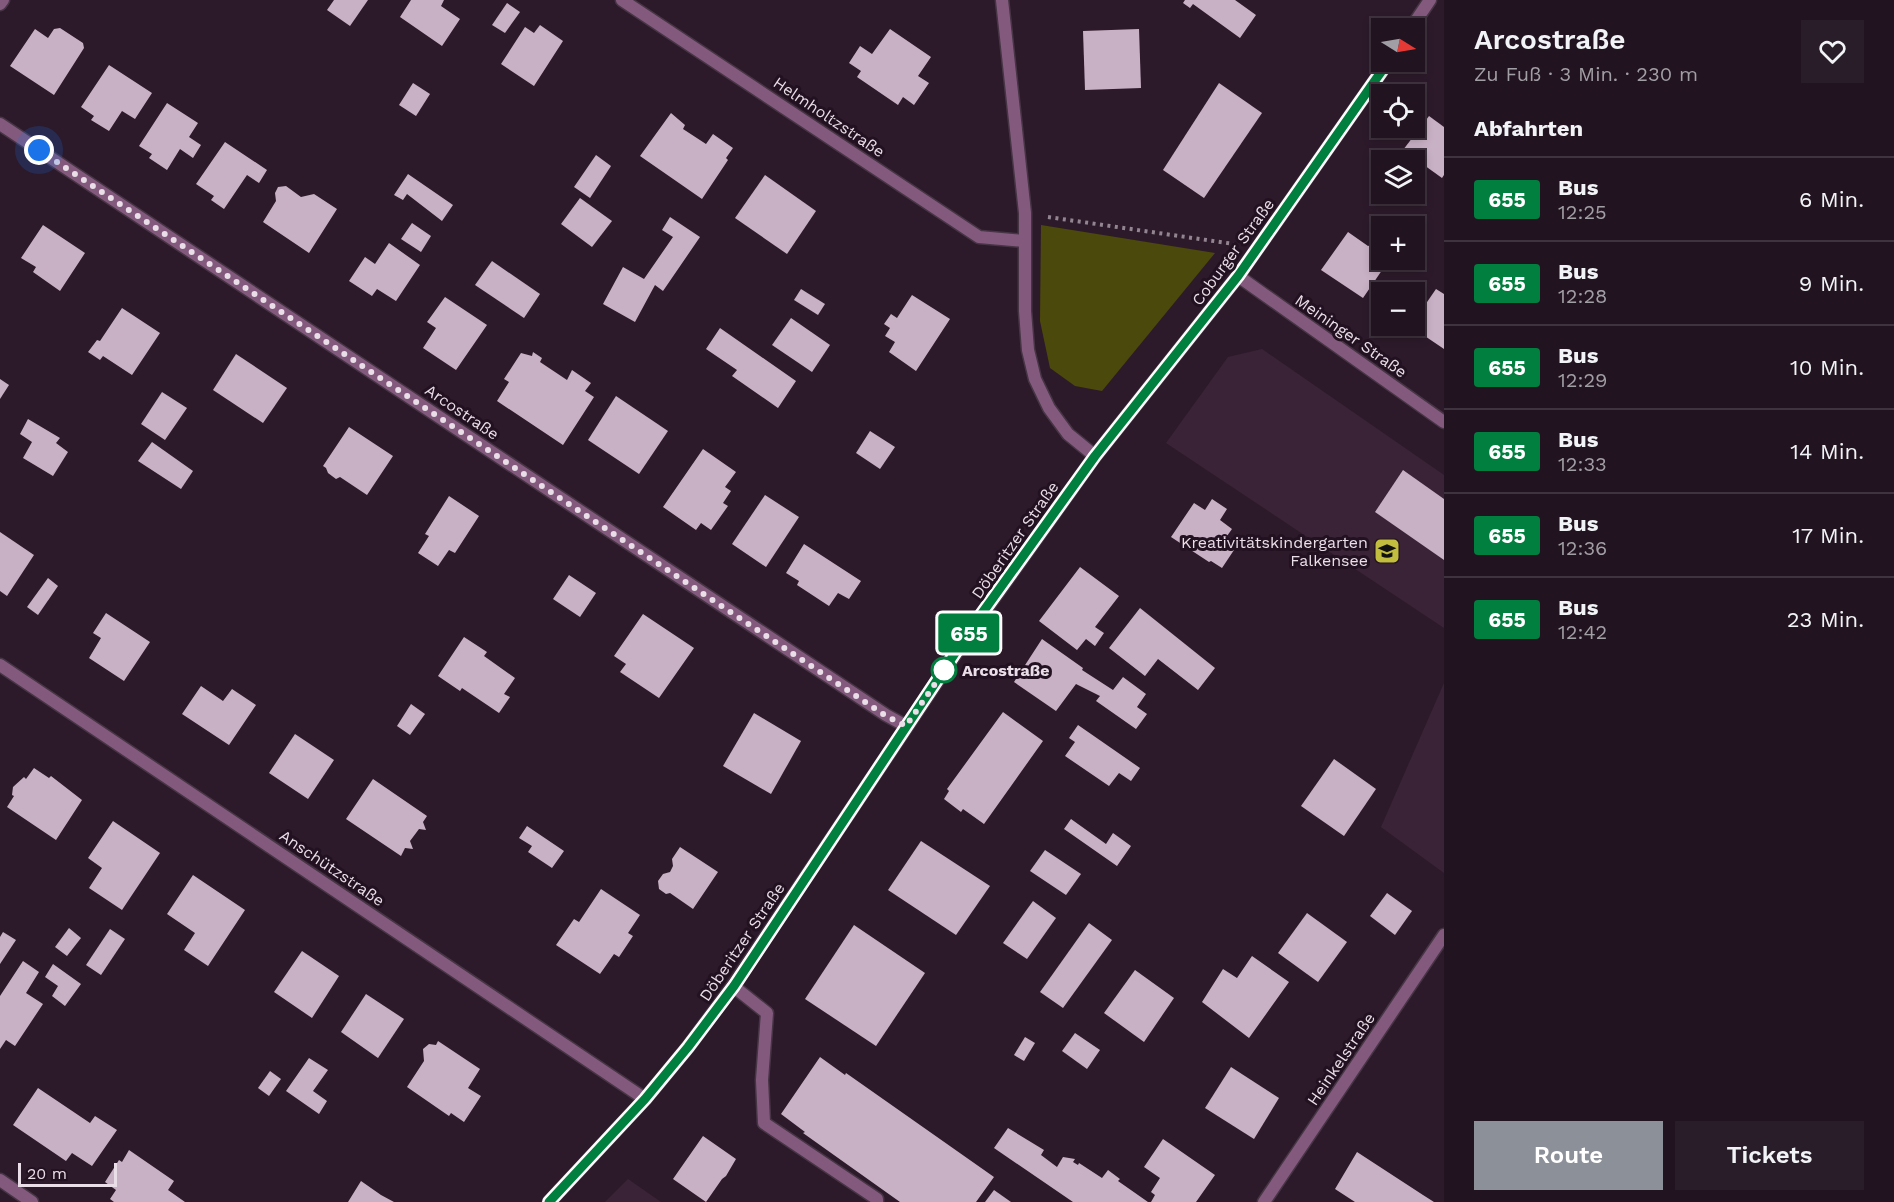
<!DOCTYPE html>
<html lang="de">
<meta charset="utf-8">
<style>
:root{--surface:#211420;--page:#291d29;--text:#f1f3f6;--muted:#a29ea5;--line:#3e333e;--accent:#8c9099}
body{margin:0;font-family:"Work Sans",sans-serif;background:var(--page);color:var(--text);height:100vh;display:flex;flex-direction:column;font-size:22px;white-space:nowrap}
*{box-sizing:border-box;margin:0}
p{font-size:20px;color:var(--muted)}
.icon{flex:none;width:33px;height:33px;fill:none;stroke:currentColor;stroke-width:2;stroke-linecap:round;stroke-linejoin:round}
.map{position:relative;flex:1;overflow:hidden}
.side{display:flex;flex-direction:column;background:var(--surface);width:450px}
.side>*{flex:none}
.badge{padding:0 12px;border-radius:4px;font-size:21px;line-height:39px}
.needle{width:39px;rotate:101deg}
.buttons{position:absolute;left:1371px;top:18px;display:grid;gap:12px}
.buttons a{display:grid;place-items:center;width:54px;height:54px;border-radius:0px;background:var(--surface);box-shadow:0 3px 9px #0003,0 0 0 2px var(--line);font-size:30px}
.scale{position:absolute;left:18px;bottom:15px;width:99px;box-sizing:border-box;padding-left:6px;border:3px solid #eadee8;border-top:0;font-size:16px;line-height:21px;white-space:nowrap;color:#eadee8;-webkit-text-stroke:4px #221120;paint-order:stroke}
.you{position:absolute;width:30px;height:30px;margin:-15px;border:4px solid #fff;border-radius:50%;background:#1a73e8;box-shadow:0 0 0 9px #1a73e833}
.map>.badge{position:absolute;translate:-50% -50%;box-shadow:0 0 0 3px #fff}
h2{padding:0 30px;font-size:22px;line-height:54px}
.round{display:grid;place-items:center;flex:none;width:63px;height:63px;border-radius:0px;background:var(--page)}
.overview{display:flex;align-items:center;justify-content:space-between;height:102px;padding:0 30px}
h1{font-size:28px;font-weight:600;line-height:45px}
.button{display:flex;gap:12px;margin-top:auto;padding:12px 30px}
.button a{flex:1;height:69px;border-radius:0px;background:var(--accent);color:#fff;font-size:24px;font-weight:600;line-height:69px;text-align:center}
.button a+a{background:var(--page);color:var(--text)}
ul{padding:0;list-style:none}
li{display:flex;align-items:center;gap:18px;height:84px;padding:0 30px;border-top:2px solid var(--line)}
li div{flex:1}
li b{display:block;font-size:22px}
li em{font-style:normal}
li .badge{min-width:66px;font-weight:700;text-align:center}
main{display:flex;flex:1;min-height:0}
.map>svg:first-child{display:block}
.built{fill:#3a2337}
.green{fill:#4c490c}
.building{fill:#c9b1c5}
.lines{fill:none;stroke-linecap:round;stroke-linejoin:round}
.service-casing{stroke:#473545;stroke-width:15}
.minor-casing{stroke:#473545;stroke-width:15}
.tertiary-casing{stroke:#473545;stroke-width:15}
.path{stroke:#928490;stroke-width:4;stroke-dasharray:3 4.5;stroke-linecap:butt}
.service{stroke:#835a7e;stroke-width:12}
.minor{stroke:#835a7e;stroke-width:12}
.tertiary{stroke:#835a7e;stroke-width:12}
.line-casing{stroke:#fff;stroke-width:14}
.line{stroke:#007f3e;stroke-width:9}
.walk{stroke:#eadee8;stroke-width:6;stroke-dasharray:0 10.8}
.stop-dot{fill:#fff;stroke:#007f3e;stroke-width:3}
.labels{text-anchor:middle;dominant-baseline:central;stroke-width:6;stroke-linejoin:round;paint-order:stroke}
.street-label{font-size:16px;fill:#eadee8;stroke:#221120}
.poi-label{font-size:16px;fill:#eadee8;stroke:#221120;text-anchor:end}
.stop-label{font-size:16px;font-weight:bold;fill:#eadee8;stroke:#221120;text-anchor:start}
</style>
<main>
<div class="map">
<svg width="1444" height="1202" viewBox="0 0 1444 1202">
<rect width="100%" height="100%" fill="#2c1a2a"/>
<!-- built -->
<g class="built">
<polygon points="1262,349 1444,475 1444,628 1166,443 1228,357"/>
<polygon points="1444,683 1444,873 1381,827"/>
<polygon points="628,1179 661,1202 605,1202"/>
</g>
<!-- green -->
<polygon class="green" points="1041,225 1215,253 1102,391 1075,386 1050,368 1040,321"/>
<!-- building -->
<g class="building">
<polygon points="334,0 368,0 350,26 327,10"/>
<polygon points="411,0 444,0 441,6 460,19 442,46 400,17"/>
<polygon points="1185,0 1235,0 1256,15 1240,38 1193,4 1190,8 1183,3"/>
<polygon points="507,3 520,12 505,33 492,25"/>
<polygon points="540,25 563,41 534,86 501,64 525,27 534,33"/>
<polygon points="60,28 83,43 84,48 54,95 10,66 35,29 48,38 54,29"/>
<polygon points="890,29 931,57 918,76 929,83 914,105 903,97 898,105 857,77 861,71 849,63 860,46 872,54"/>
<polygon points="1139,29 1141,88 1085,90 1083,31"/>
<polygon points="109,65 152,93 135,119 122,111 109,131 91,120 94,116 81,107"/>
<polygon points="413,83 430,94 416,116 399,105"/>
<polygon points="1219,83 1262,113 1204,198 1163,170"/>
<polygon points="167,103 198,123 189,137 201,145 193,158 180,149 167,170 149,158 152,154 139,146"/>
<polygon points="671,113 685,125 683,129 706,144 713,134 733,148 726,158 728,160 702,199 640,156"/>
<polygon points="1429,116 1444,127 1444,175 1442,178 1403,150"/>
<polygon points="225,142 267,170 259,183 247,175 224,209 211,200 214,196 196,184"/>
<polygon points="596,155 611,166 590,198 574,187"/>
<polygon points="408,174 453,205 442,221 407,194 403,200 394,195"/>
<polygon points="765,175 816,211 787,254 735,218"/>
<polygon points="286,186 301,197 314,194 337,209 309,253 263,222 276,201 275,193 278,187"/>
<polygon points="580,198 612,221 592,247 561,224"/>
<polygon points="670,217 700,237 663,291 655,285 635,322 603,304 623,267 644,279 673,237 662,230"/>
<polygon points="412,223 431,236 421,252 401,239"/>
<polygon points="43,225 85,253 60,291 33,272 36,267 21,258"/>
<polygon points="1348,232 1368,246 1374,244 1382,250 1382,260 1389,260 1363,298 1321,270"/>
<polygon points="389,243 420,265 396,301 377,289 372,296 349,281 365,257 375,264"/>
<polygon points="492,261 540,294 524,318 475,285"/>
<polygon points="801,289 825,304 818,315 794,300"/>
<polygon points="1436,289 1444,294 1444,349 1410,326 1414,326 1414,321"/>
<polygon points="912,295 950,319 916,371 889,352 895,342 885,336 890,328 884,324 891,314 897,318"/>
<polygon points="445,297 487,325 456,370 423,348 436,328 427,322"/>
<polygon points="122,308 160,333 132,375 103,356 100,360 88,352 97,340 100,341"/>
<polygon points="791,318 830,345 812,372 772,345"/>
<polygon points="720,328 796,381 778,408 732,376 737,370 706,349"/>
<polygon points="533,352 542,358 540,362 567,380 572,370 591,383 585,391 594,397 563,445 497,401 509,382 504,379 521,353 532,356"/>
<polygon points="236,354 287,388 263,423 213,390"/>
<polygon points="0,379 9,385 0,399"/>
<polygon points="162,392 187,408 165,440 141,424"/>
<polygon points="616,396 668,431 639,474 588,440"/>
<polygon points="28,419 60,438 56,443 68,452 53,476 23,458 32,442 20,434"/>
<polygon points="349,427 393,456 367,495 340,477 336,479 328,473 326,468 323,466"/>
<polygon points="870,431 895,447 880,469 856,453"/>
<polygon points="152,442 193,471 181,489 138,461"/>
<polygon points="703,449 736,472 725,487 731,491 723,503 728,506 711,530 701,523 696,530 663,507"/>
<polygon points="1403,470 1444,499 1444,560 1375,512"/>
<polygon points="765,495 799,517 766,567 732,544"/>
<polygon points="449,496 479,516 455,553 449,550 438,566 418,553 429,536 425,534"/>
<polygon points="1212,499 1227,509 1220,520 1232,529 1227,536 1238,544 1222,568 1211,561 1209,562 1171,537 1194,503 1205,510"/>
<polygon points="0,532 34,555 7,596 0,591"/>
<polygon points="804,544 861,581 849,599 838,593 829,606 797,585 799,581 786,573"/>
<polygon points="1080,567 1119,596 1095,627 1104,633 1095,646 1086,639 1077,650 1039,621"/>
<polygon points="569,575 596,593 580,617 553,599"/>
<polygon points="48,578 58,586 38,615 27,607"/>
<polygon points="1140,608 1215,668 1198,690 1158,659 1145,676 1109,648"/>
<polygon points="106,613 150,642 124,681 89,658 101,638 93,633"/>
<polygon points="643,614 694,648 659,698 620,672 626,664 614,656"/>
<polygon points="464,637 487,652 484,656 515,678 504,694 510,697 499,713 462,688 460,691 438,676"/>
<polygon points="1042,639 1083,668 1082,670 1113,690 1123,677 1146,694 1137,707 1147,714 1136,729 1096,701 1100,696 1076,684 1056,711 1014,682"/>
<polygon points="201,686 223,701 232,689 256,705 229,745 182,714"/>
<polygon points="411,704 425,714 410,735 397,726"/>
<polygon points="1003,712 1043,741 984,824 963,809 961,812 944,799 949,791 947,789"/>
<polygon points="754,713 801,741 771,794 723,766"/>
<polygon points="1078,725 1140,768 1131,781 1119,773 1109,786 1065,756 1075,742 1069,738"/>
<polygon points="295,734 334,760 308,799 269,773"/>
<polygon points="1334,759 1376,789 1344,836 1301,806"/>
<polygon points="34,768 49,778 51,776 82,800 56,840 7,807 14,796 12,795 13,787 24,777 26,779"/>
<polygon points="373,779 427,816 423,822 426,830 419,829 410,841 413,849 405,848 401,856 346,819"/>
<polygon points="1071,819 1106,844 1113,833 1131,846 1117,866 1064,829"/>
<polygon points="113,821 160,853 122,910 89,888 102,868 88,858"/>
<polygon points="527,826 564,851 552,868 528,852 532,846 519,838"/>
<polygon points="921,841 990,886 956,935 888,890"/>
<polygon points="680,847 718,872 693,909 670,893 666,894 659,889 658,881 663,874 670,872 673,866 672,859"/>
<polygon points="1045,850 1081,874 1066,895 1030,871"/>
<polygon points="193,875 245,910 208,966 184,950 195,933 167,914"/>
<polygon points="601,889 640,915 628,933 633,936 619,957 614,954 600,974 556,945 574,919 579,922"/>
<polygon points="1387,893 1412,911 1395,935 1370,916"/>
<polygon points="1033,901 1056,918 1027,959 1003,943"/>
<polygon points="1307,913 1347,942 1318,982 1278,953"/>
<polygon points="1089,923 1112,940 1063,1008 1040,992"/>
<polygon points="854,925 925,973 876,1046 805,999"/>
<polygon points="69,928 81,938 67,956 55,947"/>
<polygon points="110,929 125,939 101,975 86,965"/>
<polygon points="3,932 16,940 0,964 0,937"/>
<polygon points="302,951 339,976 312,1018 274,992"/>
<polygon points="1252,956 1289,982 1249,1038 1202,1002 1223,969 1237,978"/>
<polygon points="23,961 39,972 26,993 43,1004 15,1046 6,1040 0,1049 0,996"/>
<polygon points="53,964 81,984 65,1006 52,996 58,986 45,977"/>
<polygon points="1135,970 1174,998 1144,1042 1104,1013"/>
<polygon points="366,994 404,1019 378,1058 341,1032"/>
<polygon points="1075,1033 1100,1050 1087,1069 1062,1051"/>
<polygon points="1025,1037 1035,1043 1024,1061 1014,1055"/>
<polygon points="438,1041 480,1069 468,1088 481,1096 464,1122 451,1113 449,1116 407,1087 424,1061 423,1049 429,1044 436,1045"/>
<polygon points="820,1057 845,1075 846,1073 994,1177 976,1202 900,1202 803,1133 805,1132 781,1114"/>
<polygon points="309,1058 328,1070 313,1091 327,1101 319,1114 286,1091"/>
<polygon points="1231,1067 1279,1098 1254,1139 1205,1108"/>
<polygon points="270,1071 281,1079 269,1096 258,1088"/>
<polygon points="38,1088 90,1123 95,1116 117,1130 92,1166 72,1153 66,1161 13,1125"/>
<polygon points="1008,1128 1044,1150 1041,1155 1057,1167 1063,1157 1075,1159 1073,1162 1078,1165 1079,1163 1102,1178 1108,1170 1120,1179 1118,1181 1148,1202 1073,1202 994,1148"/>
<polygon points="703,1136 736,1159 726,1176 722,1179 706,1202 673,1179"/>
<polygon points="1163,1139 1215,1175 1196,1202 1151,1202 1155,1195 1151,1192 1160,1178 1144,1167"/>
<polygon points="129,1150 174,1181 168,1190 185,1202 114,1202 110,1199 116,1190 105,1182 119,1160 122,1162"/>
<polygon points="1357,1152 1423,1195 1434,1202 1355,1202 1335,1189"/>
<polygon points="361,1181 381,1195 394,1202 348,1202"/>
<polygon points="994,1190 1011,1202 985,1202"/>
</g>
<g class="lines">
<!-- service casing -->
<g class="service-casing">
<polyline id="service" points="733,986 767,1013 762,1080 764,1123 877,1199 877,1202"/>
</g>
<!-- minor casing -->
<g class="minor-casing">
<g id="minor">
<polyline points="622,0 979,237 1024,241"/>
<polyline points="1002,0 1025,213 1025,311 1028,350 1035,379 1049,408 1068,434 1095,456"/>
<polyline points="0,4 3,0"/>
<polyline points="0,124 886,715 906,726"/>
<polyline points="1238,276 1444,422"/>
<polyline points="0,665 645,1099"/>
<polyline points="0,1180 32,1202"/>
<polyline points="1264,1202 1444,935"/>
</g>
</g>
<!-- tertiary casing -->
<g class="tertiary-casing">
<g id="tertiary">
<polyline points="1411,28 1430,0"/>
<polyline points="549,1202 645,1099 688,1047 733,986 976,623 1095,456 1238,276 1388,62"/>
</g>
</g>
<!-- path -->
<polyline class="path" points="1048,217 1234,244"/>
<!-- service -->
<use href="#service" class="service"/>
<!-- minor -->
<use href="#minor" class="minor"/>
<!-- tertiary -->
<use href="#tertiary" class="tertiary"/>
</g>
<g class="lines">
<!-- line casing -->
<g class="line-casing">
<polyline id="line" points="549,1202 645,1099 688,1047 734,986 975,623 1095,456 1238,276 1388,62"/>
</g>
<!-- line -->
<use href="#line" class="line"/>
<!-- walk -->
<polyline class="walk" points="39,150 886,716 906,726 950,662 944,670"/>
</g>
<!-- icons -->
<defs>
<g id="school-square" transform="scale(1.35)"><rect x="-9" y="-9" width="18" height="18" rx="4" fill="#c2bd3f" stroke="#221120"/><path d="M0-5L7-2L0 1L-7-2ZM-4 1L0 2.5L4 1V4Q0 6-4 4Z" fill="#111"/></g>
</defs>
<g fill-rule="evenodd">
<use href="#school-square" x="1387" y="551"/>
</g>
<!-- markers -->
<circle class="stop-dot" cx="944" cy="670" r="12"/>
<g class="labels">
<!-- street labels -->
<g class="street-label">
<text transform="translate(829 117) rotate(34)">Helmholtzstraße</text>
<text transform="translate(1233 252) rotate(-54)">Coburger Straße</text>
<text transform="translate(1351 336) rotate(35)">Meininger Straße</text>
<text transform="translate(462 412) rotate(34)">Arcostraße</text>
<text transform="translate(1015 540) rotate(-55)">Döberitzer Straße</text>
<text transform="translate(332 868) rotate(34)">Anschützstraße</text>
<text transform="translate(742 942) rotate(-56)">Döberitzer Straße</text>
<text transform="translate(1341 1059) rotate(-56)">Heinkelstraße</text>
</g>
<!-- poi labels -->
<g class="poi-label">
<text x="1368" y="542">Kreativitätskindergarten<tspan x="1368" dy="18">Falkensee</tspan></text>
</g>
<!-- stop labels -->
<g class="stop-label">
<text x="962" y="670">Arcostraße</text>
</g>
</g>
</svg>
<div class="buttons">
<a><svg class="needle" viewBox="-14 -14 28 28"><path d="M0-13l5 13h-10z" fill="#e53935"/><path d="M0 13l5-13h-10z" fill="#a29ea5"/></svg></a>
<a><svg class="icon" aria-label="locate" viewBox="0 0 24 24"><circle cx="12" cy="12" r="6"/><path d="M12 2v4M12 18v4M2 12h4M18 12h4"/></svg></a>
<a><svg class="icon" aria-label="layers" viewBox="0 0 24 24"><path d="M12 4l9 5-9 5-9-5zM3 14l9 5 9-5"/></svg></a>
<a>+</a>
<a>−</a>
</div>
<div class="scale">20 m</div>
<div class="you" style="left:39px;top:150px"></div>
<b class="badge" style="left:969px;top:633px;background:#007f3e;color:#fff">655</b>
</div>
<section class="side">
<div class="overview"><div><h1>Arcostraße</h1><p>Zu Fuß · 3 Min. · 230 m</p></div><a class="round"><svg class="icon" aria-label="heart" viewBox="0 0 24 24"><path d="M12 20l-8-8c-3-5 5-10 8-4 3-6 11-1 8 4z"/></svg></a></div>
<h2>Abfahrten</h2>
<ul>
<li><span class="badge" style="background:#007f3e;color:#fff">655</span><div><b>Bus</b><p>12:25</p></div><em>6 Min.</em></li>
<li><span class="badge" style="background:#007f3e;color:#fff">655</span><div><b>Bus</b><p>12:28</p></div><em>9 Min.</em></li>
<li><span class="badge" style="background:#007f3e;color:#fff">655</span><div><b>Bus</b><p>12:29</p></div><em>10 Min.</em></li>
<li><span class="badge" style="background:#007f3e;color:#fff">655</span><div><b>Bus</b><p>12:33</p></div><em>14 Min.</em></li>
<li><span class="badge" style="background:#007f3e;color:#fff">655</span><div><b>Bus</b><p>12:36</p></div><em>17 Min.</em></li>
<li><span class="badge" style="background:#007f3e;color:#fff">655</span><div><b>Bus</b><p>12:42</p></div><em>23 Min.</em></li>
</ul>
<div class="button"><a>Route</a><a>Tickets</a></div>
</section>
</main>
